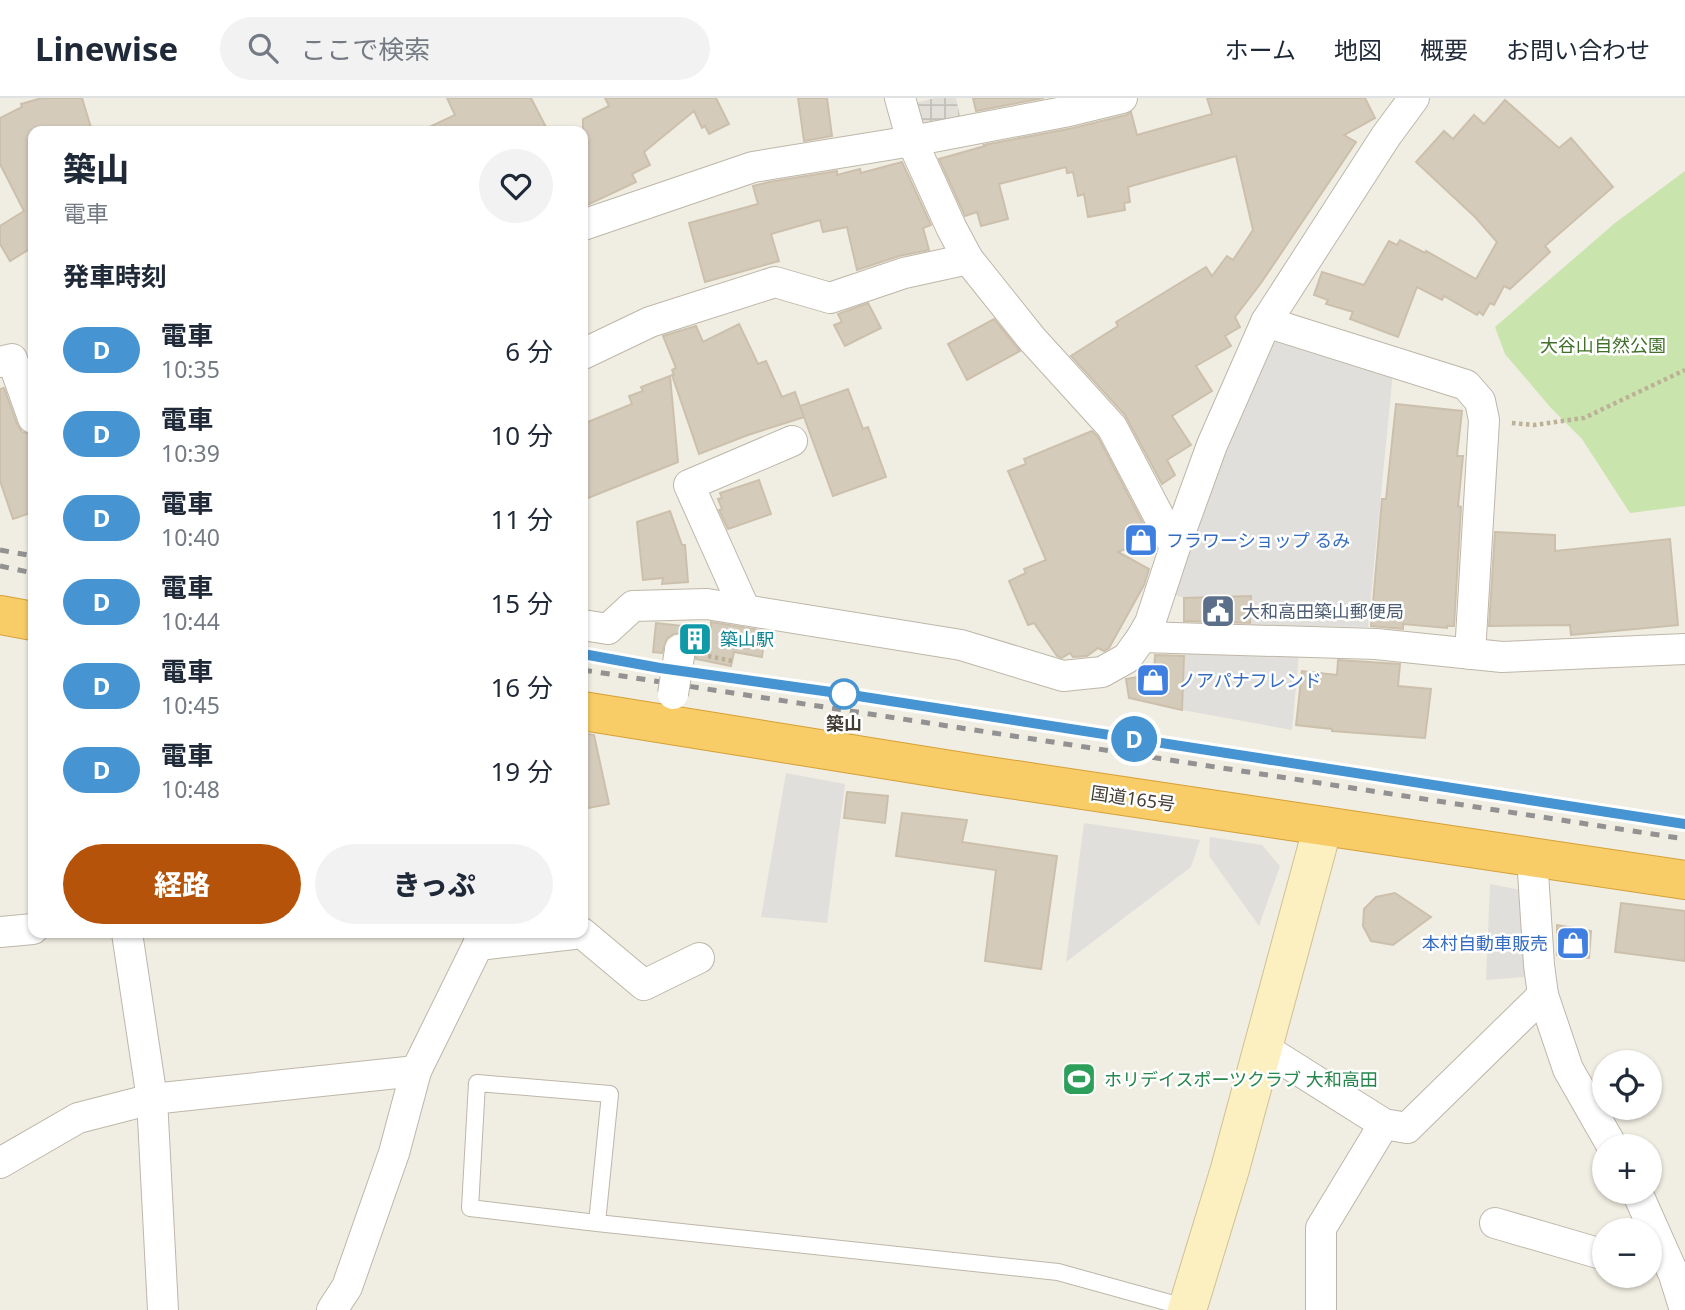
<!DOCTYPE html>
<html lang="ja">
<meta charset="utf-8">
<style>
:root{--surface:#fff;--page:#f2f2f3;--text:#1f2937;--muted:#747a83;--line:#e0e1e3;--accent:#b45309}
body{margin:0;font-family:"Noto Sans","Noto Sans JP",sans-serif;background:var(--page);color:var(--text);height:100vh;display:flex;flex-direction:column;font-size:26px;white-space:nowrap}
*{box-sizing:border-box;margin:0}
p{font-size:23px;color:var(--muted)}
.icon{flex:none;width:38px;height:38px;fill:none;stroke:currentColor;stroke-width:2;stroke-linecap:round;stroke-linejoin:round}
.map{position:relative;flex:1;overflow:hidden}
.side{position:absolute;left:28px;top:28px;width:560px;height:812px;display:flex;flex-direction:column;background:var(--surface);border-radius:14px;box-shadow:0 2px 5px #0004}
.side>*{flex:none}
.badge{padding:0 14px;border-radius:23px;font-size:24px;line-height:46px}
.controls{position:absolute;left:1592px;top:952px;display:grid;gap:14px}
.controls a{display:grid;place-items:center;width:70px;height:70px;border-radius:50%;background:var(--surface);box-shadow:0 2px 5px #0004;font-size:35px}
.map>.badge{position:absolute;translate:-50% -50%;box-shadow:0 0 0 4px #fff}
h2{padding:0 35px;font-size:26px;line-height:63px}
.round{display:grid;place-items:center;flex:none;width:74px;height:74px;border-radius:37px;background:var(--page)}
.overview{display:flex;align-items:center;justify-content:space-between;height:119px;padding:0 35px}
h1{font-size:33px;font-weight:800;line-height:52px}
.primary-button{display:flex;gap:14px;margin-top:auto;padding:14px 35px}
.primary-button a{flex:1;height:80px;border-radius:42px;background:var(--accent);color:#fff;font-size:28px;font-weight:800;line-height:80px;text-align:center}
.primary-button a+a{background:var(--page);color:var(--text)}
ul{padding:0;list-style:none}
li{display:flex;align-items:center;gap:21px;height:84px;padding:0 35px}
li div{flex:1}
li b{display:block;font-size:26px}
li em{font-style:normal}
li .badge{min-width:77px;font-weight:700;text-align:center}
header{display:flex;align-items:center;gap:42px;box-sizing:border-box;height:98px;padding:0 35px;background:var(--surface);border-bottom:2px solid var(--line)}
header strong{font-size:33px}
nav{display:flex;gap:38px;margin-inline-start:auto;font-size:24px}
.search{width:490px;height:63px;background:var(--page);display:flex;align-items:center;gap:18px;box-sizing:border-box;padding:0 24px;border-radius:38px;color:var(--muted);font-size:26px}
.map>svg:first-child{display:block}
.industrial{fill:url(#industrial-grid)}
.green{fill:#c9e4ac}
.parking{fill:#e1dfdb}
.building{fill:#d4cbbb;stroke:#ccc0ac;stroke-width:2}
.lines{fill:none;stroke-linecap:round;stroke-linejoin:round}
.lane-casing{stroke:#beb7a9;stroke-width:18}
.street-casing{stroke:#beb7a9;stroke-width:32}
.secondary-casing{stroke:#cfc194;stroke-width:40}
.highway-casing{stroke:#d6a037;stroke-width:40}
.path{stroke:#bcb097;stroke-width:4.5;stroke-dasharray:3.5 3.5;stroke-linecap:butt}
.lane{stroke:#fff;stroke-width:16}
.street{stroke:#fff;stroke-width:30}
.secondary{stroke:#fcf0c1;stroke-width:38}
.highway{stroke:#f8cc66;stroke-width:38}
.rail{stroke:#929292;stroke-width:5;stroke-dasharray:9 9;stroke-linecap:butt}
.street-bridge-casing{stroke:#beb7a9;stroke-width:32;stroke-linecap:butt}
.street-bridge{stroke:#fff;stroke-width:30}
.line-casing{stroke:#fff;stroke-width:16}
.line{stroke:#4694d1;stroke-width:10}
.stop-dot{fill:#fff;stroke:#4694d1;stroke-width:3.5}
.labels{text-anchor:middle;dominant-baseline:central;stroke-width:5;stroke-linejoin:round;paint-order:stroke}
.park-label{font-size:18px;fill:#42702a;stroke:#fff}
.shop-label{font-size:18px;fill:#366cbe;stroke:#fff;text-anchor:start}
.service-label{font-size:18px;fill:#4e5e75;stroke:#fff;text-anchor:start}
.culture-label{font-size:18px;fill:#0d838f;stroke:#fff;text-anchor:start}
.stop-label{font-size:18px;font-weight:bold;fill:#423c33;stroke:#fff}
.street-label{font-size:18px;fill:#423c33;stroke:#fff}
.leisure-label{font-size:18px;fill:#27864d;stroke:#fff;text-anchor:start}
</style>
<header>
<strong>Linewise</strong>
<div class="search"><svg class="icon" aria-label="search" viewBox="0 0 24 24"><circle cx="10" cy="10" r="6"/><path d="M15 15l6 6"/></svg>ここで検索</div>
<nav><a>ホーム</a><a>地図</a><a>概要</a><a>お問い合わせ</a></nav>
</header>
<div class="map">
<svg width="1685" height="1212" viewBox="0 0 1685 1212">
<defs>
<pattern id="industrial-grid" width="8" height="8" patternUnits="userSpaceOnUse" patternTransform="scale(1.75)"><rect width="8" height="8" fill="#e2ded8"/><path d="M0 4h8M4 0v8" fill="none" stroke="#c3bfba"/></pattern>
</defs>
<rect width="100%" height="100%" fill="#f0ede2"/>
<!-- industrial -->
<polygon class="industrial" points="935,0 956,0 962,28 923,38 915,5"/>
<!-- green -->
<polygon class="green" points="1685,73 1685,408 1630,415 1582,341 1551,310 1505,256 1495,229 1615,125"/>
<!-- parking -->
<g class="parking">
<polygon points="1272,243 1321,251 1393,274 1368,529 1250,527 1251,498 1184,500 1173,496 1213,368"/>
<polygon points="1185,550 1299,555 1292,632 1182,612"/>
<polygon points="786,675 845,686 827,825 761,819"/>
<polygon points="1084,725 1200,742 1191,769 1066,864"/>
<polygon points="1210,739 1262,747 1280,768 1259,828 1209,758"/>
<polygon points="1490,786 1526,793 1524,879 1486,882"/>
</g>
<!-- building -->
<g class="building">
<polygon points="42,0 82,0 92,33 33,33 33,149 10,163 0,146 0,128 24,113 0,66 0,20 22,9 21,6"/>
<polygon points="447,0 531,0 548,33 421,33 455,17"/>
<polygon points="605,0 716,0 729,26 709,36 705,28 702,30 694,13 644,54 650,67 632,76 636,84 583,109 583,21 609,8"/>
<polygon points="798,0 827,0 832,38 804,43"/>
<polygon points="973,0 1044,0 976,13"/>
<polygon points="1207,0 1365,0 1375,20 1344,37 1356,44 1261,185 1235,219 1240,229 1225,238 1231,248 1196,268 1212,293 1172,318 1191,347 1167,362 1175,377 1162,386 1125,317 1071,258 1118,228 1116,224 1206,169 1212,178 1227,158 1233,162 1253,132 1236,58 1128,89 1130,104 1124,105 1125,112 1088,119 1084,96 1078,98 1073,74 1067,75 1066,69 999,86 1008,121 981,128 977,114 965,118 939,61 985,48 984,47 1073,30 1126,17 1131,14 1137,37 1212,16"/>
<polygon points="1505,2 1559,50 1571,40 1613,89 1545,148 1550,154 1510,191 1504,188 1494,207 1490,205 1483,217 1479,214 1477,217 1444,198 1442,202 1417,189 1398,239 1350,221 1353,214 1326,206 1328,202 1314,197 1322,174 1364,187 1389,143 1397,147 1400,142 1425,155 1426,153 1476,181 1497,144 1476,120 1416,64 1444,33 1453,41 1474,17 1484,26"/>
<polygon points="902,64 931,127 923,130 929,152 899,158 857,172 847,129 823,134 820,122 771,136 779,163 705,184 689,125 758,106 753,88 769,84 837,73 837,77 860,71 861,75"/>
<polygon points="868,205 881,230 845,248 834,227 842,224 838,216"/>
<polygon points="994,221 1020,253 967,282 948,246"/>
<polygon points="739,226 758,266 766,263 782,299 795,294 804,319 748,337 699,356 672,277 674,277 672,272 676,270 663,238 696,228 703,244"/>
<polygon points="670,278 678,364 583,402 583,326 632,306 629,298 643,293 641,289"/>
<polygon points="4,290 17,326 22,334 33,337 33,414 13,421 0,383 0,291"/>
<polygon points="848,291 863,331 868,329 886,379 833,398 800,308"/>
<polygon points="1396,306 1462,313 1457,358 1463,358 1458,408 1461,409 1454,528 1447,528 1447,530 1403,526 1403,531 1371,528 1382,401 1386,401"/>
<polygon points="1092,333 1098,339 1147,433 1141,436 1144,443 1118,454 1149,471 1144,487 1109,550 1104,553 1098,550 1087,558 1073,559 1070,555 1062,560 1057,558 1034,525 1028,527 1009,483 1026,475 1024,471 1046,462 1008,373 1026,366 1024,361"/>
<polygon points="759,382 771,416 728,431 719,412 722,411 718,401 722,400 720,395"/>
<polygon points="670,413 682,447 685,447 688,484 662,486 663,480 643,482 637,424"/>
<polygon points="1495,434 1555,437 1555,453 1670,441 1678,527 1571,537 1570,527 1489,528"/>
<polygon points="1251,498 1250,525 1184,523 1184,500"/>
<polygon points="711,524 765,533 762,559 734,554 731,568 696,561 696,545 690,538 682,535 674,536 667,541 662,555 653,554 656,525 711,531"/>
<polygon points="1155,557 1184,558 1182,612 1129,600 1126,581 1154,576"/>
<polygon points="1338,562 1400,566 1398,588 1431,591 1425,640 1332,633 1332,631 1296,627 1302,573 1337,577"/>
<polygon points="583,635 594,637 609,706 583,711"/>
<polygon points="847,694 888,698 885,725 844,720"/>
<polygon points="902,715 967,722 962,744 1057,758 1041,871 985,863 996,772 896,758"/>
<polygon points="1395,795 1431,819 1393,847 1371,843 1363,828 1364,811 1376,799"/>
<polygon points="1621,805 1685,813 1685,863 1615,854"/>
<polygon points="1557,827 1591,833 1589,860 1557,857"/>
</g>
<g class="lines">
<!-- lane casing -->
<g class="lane-casing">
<polyline id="lane" points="597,1125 610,996 477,985 470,1110 597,1125 1058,1174 1188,1210"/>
</g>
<!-- street casing -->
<g class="street-casing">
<g id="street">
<polyline points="583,127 753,69 912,43 1069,13 1122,0"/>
<polyline points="1266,224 1466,287 1480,303 1484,322 1470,556"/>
<polyline points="583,256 650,224 775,184 830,200 904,175 968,161"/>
<polyline points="0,264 12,261 33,320"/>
<polyline points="1175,449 1212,347 1266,224 1386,38 1414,0"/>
<polyline points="745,512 689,387 792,343"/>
<polyline points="583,527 608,531 633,508 707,506 961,547 1063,578 1102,574 1127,560 1142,539 1150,525 1175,449 1112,329 1032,241 968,161 951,129 912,43 900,0"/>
<polyline points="1142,539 1376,546 1502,559 1685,551"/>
<polyline points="1532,759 1539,867 1543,897 1568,971 1612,1048"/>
<polyline points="0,834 33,831"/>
<polyline points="127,835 152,1001 163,1212"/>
<polyline points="478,847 582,835 644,887 699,860"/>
<polyline points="1262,949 1384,1026 1407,1030 1543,897"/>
<polyline points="0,1065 78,1020 152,1001 416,973"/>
<polyline points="1637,1094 1674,1177 1685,1212"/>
<polyline points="1495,1125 1605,1157"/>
<polyline points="332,1212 347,1189 394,1055 416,973 478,847 482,835"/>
<polyline points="1321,1212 1321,1130 1384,1026"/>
</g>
</g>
<!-- secondary casing -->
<g class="secondary-casing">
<polyline id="secondary" points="1187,1212 1230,1071 1323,728"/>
</g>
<!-- highway casing -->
<g class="highway-casing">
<g id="highway">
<polyline points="0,517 33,523"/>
<polyline points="583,613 982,677 1685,782"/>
</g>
</g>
<!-- path -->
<g class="path">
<polyline points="1512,325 1534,327 1584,320 1685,272"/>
<polyline points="708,558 732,563"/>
</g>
<!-- lane -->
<use href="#lane" class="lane"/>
<!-- street -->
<use href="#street" class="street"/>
<!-- secondary -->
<use href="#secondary" class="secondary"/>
<!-- highway -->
<use href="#highway" class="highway"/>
<!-- rail -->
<g class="rail">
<polyline points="0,452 33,458"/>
<polyline points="0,468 33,475"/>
<polyline points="583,556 660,570 845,596 1685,726"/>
<polyline points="583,572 1685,741"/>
</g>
<!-- street-bridge casing -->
<g class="street-bridge-casing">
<polyline id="street-bridge" points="673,596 680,552"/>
</g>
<!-- street-bridge -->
<use href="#street-bridge" class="street-bridge"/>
</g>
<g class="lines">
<!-- line casing -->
<g class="line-casing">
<polyline id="line" points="583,556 660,570 845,596 1685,726"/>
</g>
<!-- line -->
<use href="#line" class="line"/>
</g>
<!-- icons -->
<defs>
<g id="shop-square" transform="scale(1.75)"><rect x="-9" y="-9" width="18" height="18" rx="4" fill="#3f7fe0" stroke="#fff"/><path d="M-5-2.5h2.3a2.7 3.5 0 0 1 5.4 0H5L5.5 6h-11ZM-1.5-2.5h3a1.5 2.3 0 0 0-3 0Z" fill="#fff"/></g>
<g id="civic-square" transform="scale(1.75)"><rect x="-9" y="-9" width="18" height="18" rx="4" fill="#5c6f8a" stroke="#fff"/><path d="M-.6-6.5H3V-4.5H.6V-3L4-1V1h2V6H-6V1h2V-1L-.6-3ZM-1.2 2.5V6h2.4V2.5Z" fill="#fff"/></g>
<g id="building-square" transform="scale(1.75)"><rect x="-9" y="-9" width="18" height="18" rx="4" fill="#0f9aa8" stroke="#fff"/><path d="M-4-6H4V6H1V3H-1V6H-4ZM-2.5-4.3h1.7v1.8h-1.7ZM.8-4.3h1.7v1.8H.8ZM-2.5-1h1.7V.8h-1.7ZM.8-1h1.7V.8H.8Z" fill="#fff"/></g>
<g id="stadium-square" transform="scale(1.75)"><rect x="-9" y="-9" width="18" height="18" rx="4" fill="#2e9e5b" stroke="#fff"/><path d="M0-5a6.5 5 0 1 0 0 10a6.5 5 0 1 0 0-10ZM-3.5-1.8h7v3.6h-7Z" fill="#fff"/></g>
</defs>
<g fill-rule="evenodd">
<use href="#shop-square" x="1141" y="442"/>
<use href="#civic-square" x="1218" y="513"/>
<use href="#building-square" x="695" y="541"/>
<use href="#shop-square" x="1153" y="582"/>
<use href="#shop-square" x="1573" y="845"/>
<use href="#stadium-square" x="1079" y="981"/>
</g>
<!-- markers -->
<circle class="stop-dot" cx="844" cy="596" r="14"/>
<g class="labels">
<!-- park labels -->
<g class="park-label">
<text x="1603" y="247">大谷山自然公園</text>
</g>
<!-- shop labels -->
<g class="shop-label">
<text x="1166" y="442">フラワーショップ るみ</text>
<text x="1178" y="582">ノアパナフレンド</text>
<text x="1548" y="845" text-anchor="end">本村自動車販売</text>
</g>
<!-- service labels -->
<g class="service-label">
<text x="1242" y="513">大和高田築山郵便局</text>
</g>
<!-- culture labels -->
<g class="culture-label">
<text x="720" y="541">築山駅</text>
</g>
<!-- stop labels -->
<g class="stop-label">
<text x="844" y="625">築山</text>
</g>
<!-- street labels -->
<g class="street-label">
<text transform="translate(1133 700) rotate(8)">国道165号</text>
</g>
<!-- leisure labels -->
<g class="leisure-label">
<text x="1104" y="981">ホリデイスポーツクラブ 大和高田</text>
</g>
</g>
</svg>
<div class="controls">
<a><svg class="icon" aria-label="locate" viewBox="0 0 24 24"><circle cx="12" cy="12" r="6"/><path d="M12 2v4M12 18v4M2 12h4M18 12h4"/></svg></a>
<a>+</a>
<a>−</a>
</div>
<b class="badge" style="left:1134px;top:641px;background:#4694d1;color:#fff">D</b>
<section class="side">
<div class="overview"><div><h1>築山</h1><p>電車</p></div><a class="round"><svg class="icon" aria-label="heart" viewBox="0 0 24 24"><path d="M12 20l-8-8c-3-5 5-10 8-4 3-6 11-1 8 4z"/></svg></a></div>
<h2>発車時刻</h2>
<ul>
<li><span class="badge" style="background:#4694d1;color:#fff">D</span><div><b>電車</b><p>10:35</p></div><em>6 分</em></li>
<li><span class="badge" style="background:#4694d1;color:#fff">D</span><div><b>電車</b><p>10:39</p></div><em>10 分</em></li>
<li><span class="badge" style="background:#4694d1;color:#fff">D</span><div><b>電車</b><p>10:40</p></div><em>11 分</em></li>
<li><span class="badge" style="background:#4694d1;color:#fff">D</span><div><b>電車</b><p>10:44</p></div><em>15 分</em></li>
<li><span class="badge" style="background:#4694d1;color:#fff">D</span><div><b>電車</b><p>10:45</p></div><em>16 分</em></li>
<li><span class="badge" style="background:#4694d1;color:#fff">D</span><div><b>電車</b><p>10:48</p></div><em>19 分</em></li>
</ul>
<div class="primary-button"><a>経路</a><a>きっぷ</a></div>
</section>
</div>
